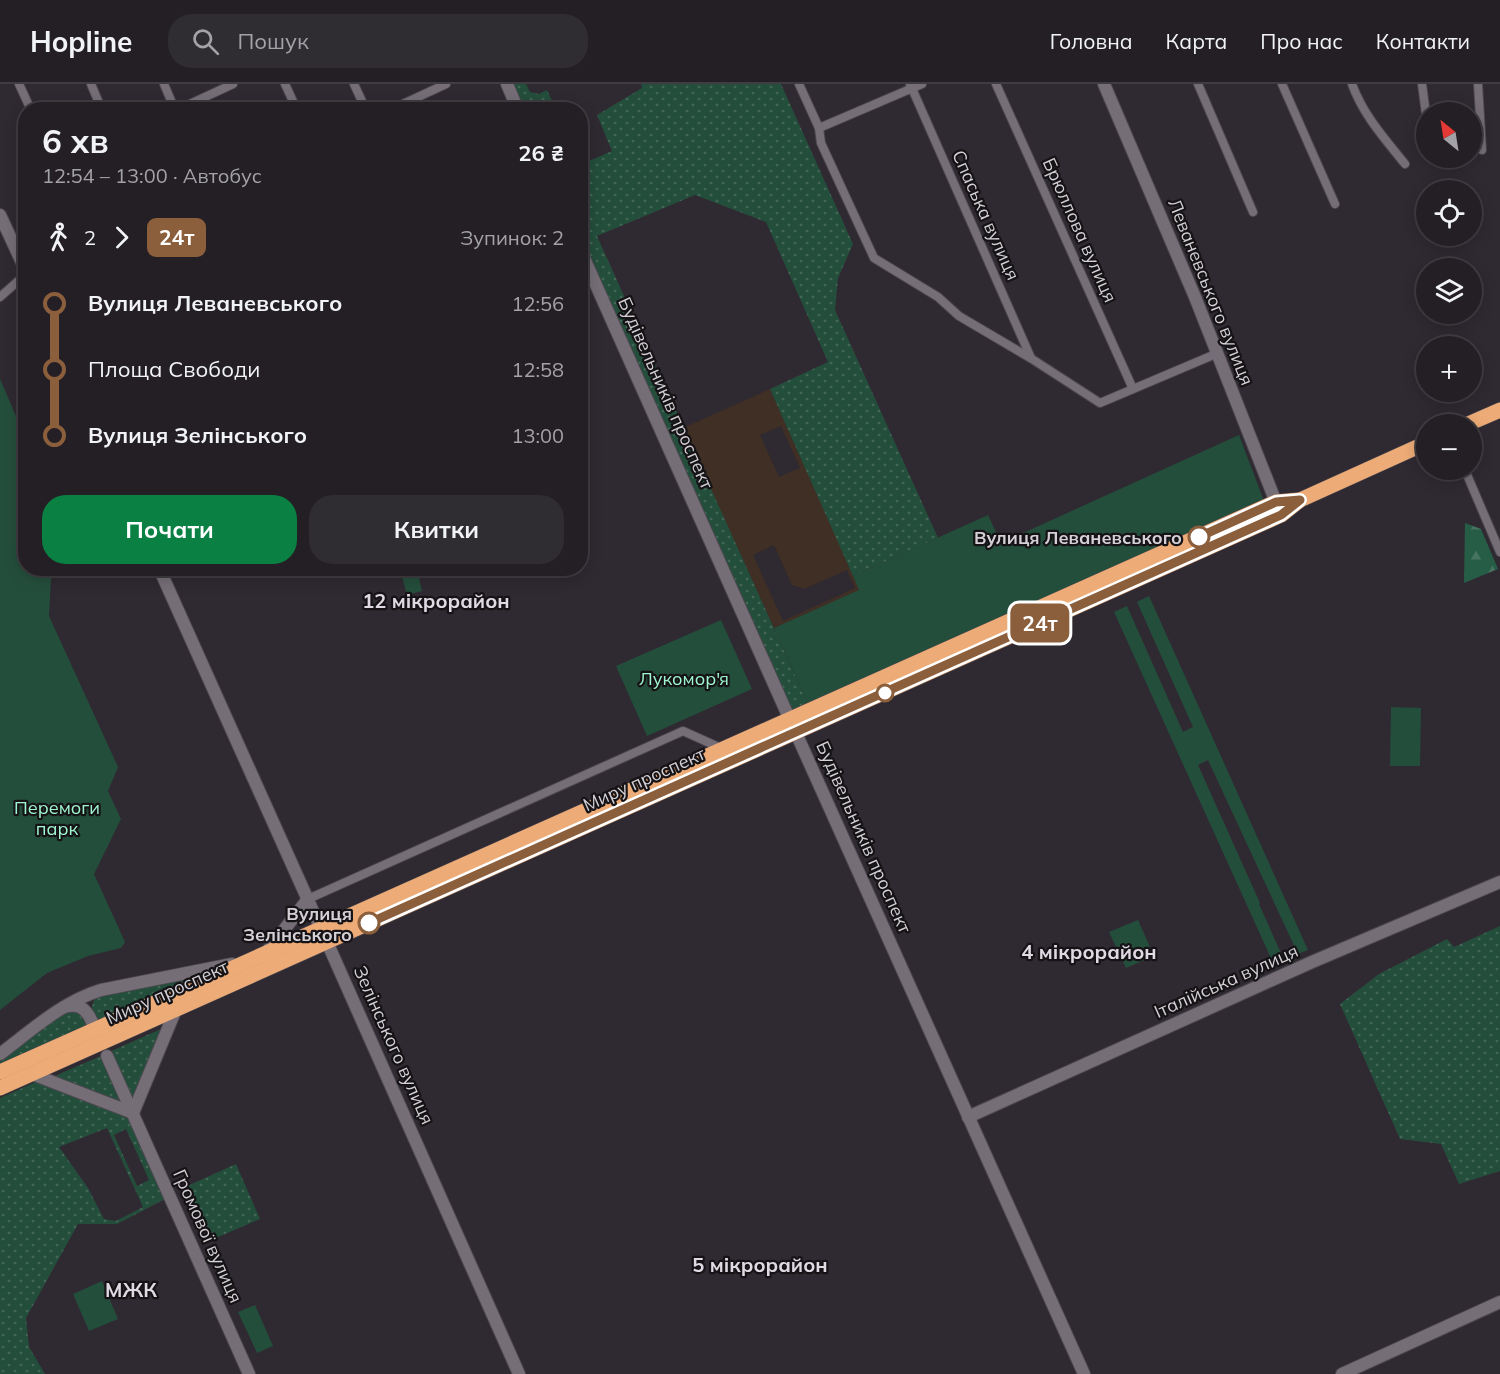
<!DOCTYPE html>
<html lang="uk">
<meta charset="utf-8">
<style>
:root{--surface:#231f25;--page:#2f2c32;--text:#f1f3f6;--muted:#a3a2a7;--line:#403d42;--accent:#0b8043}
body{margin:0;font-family:Mulish,sans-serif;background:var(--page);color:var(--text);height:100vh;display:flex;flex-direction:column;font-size:22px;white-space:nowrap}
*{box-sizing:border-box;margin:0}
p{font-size:20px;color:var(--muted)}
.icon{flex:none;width:33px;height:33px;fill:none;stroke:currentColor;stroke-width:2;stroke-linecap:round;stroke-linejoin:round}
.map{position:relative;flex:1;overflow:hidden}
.details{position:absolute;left:18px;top:18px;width:570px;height:474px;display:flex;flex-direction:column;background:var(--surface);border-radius:24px;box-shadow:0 3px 15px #0003,0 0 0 2px var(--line)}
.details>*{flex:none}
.badge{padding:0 12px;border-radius:9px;font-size:21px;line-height:39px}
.needle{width:39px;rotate:330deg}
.controls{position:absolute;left:1416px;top:18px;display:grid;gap:12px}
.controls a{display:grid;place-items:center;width:66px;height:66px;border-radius:50%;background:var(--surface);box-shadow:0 3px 15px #0003,0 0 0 2px var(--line);font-size:30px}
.map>.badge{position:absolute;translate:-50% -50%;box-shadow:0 0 0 3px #fff}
.legs{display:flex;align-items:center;gap:9px;height:66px;padding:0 24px;font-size:20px}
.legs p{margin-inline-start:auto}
.headline{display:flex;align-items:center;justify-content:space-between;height:102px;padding:0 24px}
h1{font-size:33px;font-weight:700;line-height:45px}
.action{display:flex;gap:12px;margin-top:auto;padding:12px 24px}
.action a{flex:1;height:69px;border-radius:24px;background:var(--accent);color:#fff;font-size:24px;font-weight:700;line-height:69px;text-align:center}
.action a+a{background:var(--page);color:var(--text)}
ul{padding:0 24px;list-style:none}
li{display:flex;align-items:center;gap:21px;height:66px;font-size:22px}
li i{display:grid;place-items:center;width:9px;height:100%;margin:0 8px;background:currentColor}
li i::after{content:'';width:15px;height:15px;margin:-8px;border:4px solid;border-radius:50%;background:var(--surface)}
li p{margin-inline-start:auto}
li:first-child i{background:linear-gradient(#0000 50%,currentColor 0)}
li:last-child i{background:linear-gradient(currentColor 50%,#0000 0)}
header{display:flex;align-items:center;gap:36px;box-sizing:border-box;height:84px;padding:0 30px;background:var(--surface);border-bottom:2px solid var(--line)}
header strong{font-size:28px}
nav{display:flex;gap:33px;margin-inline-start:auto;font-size:21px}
.search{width:420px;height:54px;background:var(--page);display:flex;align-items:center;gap:15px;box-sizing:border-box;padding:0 21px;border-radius:24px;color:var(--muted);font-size:22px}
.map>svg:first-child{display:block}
.commercial{fill:#3f2f24;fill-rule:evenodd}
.grass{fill:url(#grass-dots);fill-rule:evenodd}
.forest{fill:url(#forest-firs)}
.green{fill:#244e3c}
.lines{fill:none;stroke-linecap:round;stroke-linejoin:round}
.street-casing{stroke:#4c474e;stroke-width:10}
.secondary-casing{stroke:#4c474e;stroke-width:14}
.highway-casing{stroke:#4c474e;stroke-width:16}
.street{stroke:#756e77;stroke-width:8}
.secondary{stroke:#756e77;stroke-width:12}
.highway{stroke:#edac77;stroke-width:15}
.line-1-casing{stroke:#fff;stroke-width:14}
.line-1{stroke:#8b5e3c;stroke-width:9}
.stop-1-dot{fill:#fff;stroke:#8b5e3c;stroke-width:3}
.labels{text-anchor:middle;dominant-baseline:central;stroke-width:4.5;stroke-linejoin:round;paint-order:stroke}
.street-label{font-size:18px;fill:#d4d0d5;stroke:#151316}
.stop-label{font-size:18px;font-weight:bold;fill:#d4d0d5;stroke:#151316;text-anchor:end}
.park-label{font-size:18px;fill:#9ff5cf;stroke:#151316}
.neighbourhood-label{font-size:20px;font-weight:bold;fill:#e0d9e3;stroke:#151316}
</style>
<header>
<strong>Hopline</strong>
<div class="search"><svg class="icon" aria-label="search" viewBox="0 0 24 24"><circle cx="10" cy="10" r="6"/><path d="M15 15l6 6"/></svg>Пошук</div>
<nav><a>Головна</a><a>Карта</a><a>Про нас</a><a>Контакти</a></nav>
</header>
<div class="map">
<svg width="1500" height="1290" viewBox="0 0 1500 1290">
<defs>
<pattern id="grass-dots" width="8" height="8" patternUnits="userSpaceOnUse" patternTransform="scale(1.5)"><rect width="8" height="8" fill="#244e3c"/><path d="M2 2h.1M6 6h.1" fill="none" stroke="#436657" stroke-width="1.8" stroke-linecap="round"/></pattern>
<pattern id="forest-firs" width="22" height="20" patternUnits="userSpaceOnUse" patternTransform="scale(1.5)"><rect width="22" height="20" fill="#265d47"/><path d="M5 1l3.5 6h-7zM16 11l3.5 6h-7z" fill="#457361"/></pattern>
</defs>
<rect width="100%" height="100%" fill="#2f2931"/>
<!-- commercial -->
<path class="commercial" d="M770,305L860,506L774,544L683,344ZM781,342L800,384L779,393L760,351ZM774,461L792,501L804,505L847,486L855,504L783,537L753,471Z"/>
<!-- grass -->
<g class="grass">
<polygon points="512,0 526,0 530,8 539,10 547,6 556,25 523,25"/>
<polygon points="641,0 781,0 853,160 838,194 835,226 938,454 853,492 770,305 828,278 766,138 695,111 597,152 809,622 791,630 581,155 580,81 612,67 597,31 642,4"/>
<polygon points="1500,842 1500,1087 1459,1100 1441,1060 1400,1055 1340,920 1379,890 1447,855 1454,863"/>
<path d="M214,886L95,939C91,929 90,923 96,913Z"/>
<polygon points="63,926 77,926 91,941 0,982 0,973"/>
<polygon points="161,945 164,946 133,1021 109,968"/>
<polygon points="103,971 127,1023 55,995 57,991"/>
<path d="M40,996L131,1032L167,1114L117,1140H78L26,1234L29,1263L45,1290H0V1014ZM107,1044L143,1123L116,1137L104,1135L88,1104L59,1063ZM126,1045L149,1096L137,1102L114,1051Z"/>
<polygon points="236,1080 260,1135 209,1157 185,1103"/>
</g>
<!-- forest -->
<polygon class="forest" points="1465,439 1481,445 1498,485 1464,499"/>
<!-- green -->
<g class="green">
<polygon points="0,295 25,353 26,484 60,485 51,495 49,532 118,683 108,707 121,735 94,790 125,858 121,864 88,872 47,889 0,926"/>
<polygon points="1239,351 1264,417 870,591 809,622 774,544 859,506 853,492 988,431 1001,459"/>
<polygon points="400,485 417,485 422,507 407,511"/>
<polygon points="1149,512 1308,866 1298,870 1208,676 1198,681 1260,819 1259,820 1284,876 1274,881 1114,528 1127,522 1183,648 1193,643 1137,518"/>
<polygon points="721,536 752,605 647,652 616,582"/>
<polygon points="1391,623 1421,624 1420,682 1390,682"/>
<polygon points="1138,836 1154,872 1126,884 1109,848"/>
<polygon points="102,1197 118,1235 89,1247 73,1210"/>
<polygon points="255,1221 273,1262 257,1269 238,1228"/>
</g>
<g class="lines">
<!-- street casing -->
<g class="street-casing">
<g id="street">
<polyline points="19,0 31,26"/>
<polyline points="91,0 102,26"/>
<polyline points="164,0 175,26"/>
<polyline points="285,0 297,26"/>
<polyline points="354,0 366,26"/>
<polyline points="799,0 819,44 821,59 874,174 938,213 959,232 1032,275 1100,319 1218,269"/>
<polyline points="910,0 1031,274"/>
<polyline points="996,0 1133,305"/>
<polyline points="1198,0 1253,128"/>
<polyline points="1282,0 1335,120"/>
<path d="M1352,0C1363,31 1385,55 1405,80"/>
<polyline points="1422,0 1426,30"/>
<polyline points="1478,0 1482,66"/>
<polyline points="177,26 233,0"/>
<polyline points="390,26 446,0"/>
<polyline points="819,44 922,0"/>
<polyline points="0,213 26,190"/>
<polyline points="1465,386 1500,468"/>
<polyline points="308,815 683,647 723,665"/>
</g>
</g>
<!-- secondary casing -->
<g class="secondary-casing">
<g id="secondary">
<polyline points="507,0 518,26"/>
<polyline points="1104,0 1195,213 1279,426"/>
<polyline points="0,131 26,187"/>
<polyline points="580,165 790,636"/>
<polyline points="159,484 321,845"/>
<polyline points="796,649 1084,1290"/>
<polyline points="327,858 519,1290"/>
<polyline points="266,869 308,815"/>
<path d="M64,923C79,919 86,924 92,938"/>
<path d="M0,970C32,946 62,918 101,906L232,880"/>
<polyline points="107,972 249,1290"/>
<polyline points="32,990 133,1029"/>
<polyline points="133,1029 176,925"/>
<polyline points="968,1033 1312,878 1500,798"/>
<polyline points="1342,1290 1500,1218"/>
</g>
</g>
<!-- highway casing -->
<g class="highway-casing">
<g id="highway">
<polyline points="1468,340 1500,326"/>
<polyline points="0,988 1276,418 1300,416"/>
<polyline points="0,1004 1281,431 1300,416 1426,359"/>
</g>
</g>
<!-- street -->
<use href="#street" class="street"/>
<!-- secondary -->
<use href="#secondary" class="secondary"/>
<!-- highway -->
<use href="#highway" class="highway"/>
</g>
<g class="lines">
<!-- line-1 casing -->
<g class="line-1-casing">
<polyline id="line-1" points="369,839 1281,431 1300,416 1276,418 1199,453"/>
</g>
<!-- line-1 -->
<use href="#line-1" class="line-1"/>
</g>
<!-- markers -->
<g class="stop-1-dot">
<circle cx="1199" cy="453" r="10"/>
<circle cx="885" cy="609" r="8"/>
<circle cx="369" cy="839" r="10"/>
</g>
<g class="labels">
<!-- street labels -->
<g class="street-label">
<text transform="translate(986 131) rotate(66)">Спаська вулиця</text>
<text transform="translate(1080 146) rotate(66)">Брюллова вулиця</text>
<text transform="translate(1211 208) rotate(68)">Леваневського вулиця</text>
<text transform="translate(666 309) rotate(66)">Будівельників проспект</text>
<text transform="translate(644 695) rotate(-24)">Миру проспект</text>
<text transform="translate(864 753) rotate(66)">Будівельників проспект</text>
<text transform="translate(1226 897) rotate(-24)">Італійська вулиця</text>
<text transform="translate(167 908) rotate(-24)">Миру проспект</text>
<text transform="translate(394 961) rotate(66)">Зелінського вулиця</text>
<text transform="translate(208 1152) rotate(66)">Громової вулиця</text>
</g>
<!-- stop labels -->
<g class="stop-label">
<text x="1182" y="453">Вулиця Леваневського</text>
<text x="352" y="829">Вулиця<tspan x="352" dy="21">Зелінського</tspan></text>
</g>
<!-- park labels -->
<g class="park-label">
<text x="684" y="594">Лукомор'я</text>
<text x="57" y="723">Перемоги<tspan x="57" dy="21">парк</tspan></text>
</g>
<!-- neighbourhood labels -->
<g class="neighbourhood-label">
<text x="436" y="516">12 мікрорайон</text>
<text x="1089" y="867">4 мікрорайон</text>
<text x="760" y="1180">5 мікрорайон</text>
<text x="131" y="1205">МЖК</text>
</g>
</g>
</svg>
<div class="controls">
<a><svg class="needle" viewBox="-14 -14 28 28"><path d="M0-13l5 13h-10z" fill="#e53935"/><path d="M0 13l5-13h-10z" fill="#a3a2a7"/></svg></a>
<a><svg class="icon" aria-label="locate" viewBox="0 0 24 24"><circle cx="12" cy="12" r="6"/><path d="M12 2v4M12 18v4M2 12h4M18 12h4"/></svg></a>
<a><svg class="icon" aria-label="layers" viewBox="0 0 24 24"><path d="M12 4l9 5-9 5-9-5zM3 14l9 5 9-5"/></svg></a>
<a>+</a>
<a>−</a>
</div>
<b class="badge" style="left:1040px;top:539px;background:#8b5e3c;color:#fff">24т</b>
<section class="details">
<div class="headline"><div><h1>6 хв</h1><p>12:54 – 13:00 · Автобус</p></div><b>26 ₴</b></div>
<div class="legs"><svg class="icon" aria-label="walk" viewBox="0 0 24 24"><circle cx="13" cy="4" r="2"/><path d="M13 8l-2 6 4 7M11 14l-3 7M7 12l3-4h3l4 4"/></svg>2<svg class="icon" aria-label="forward" viewBox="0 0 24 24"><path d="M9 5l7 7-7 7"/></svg><b class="badge" style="background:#8b5e3c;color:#fff">24т</b><p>Зупинок: 2</p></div>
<ul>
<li><i style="color:#8b5e3c"></i><b>Вулиця Леваневського</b><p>12:56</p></li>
<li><i style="color:#8b5e3c"></i><span>Площа Свободи</span><p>12:58</p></li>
<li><i style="color:#8b5e3c"></i><b>Вулиця Зелінського</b><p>13:00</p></li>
</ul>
<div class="action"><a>Почати</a><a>Квитки</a></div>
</section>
</div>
